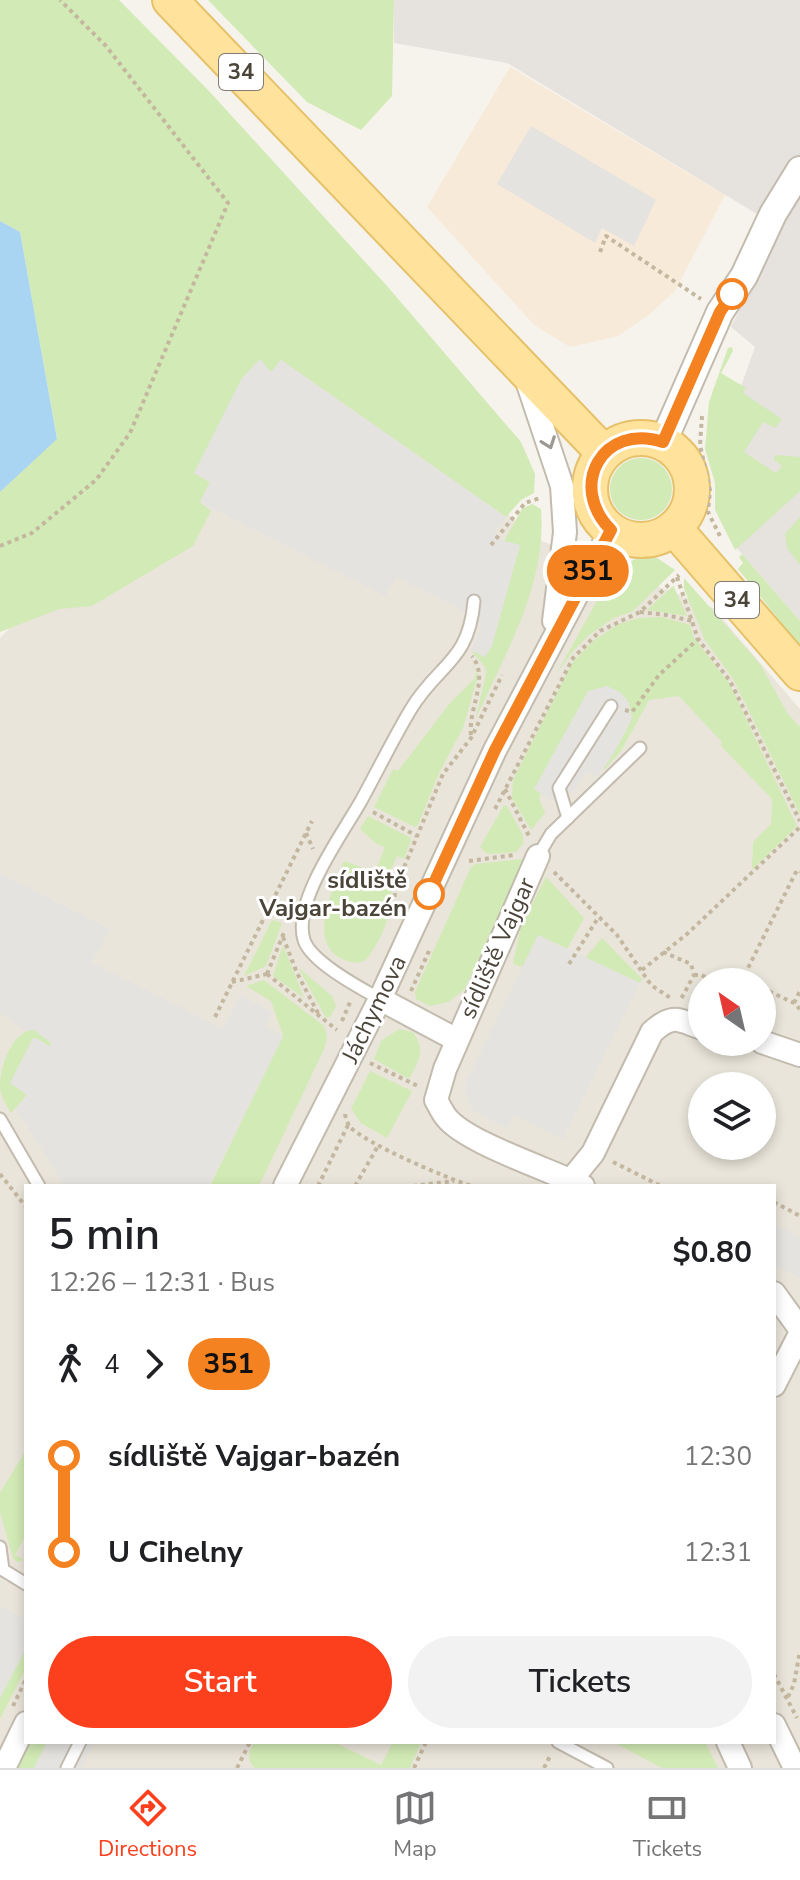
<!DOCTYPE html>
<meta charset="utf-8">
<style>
:root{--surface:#fff;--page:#f2f2f2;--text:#202124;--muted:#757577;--line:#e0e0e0;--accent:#fc3f1d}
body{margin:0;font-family:"Nunito Sans",sans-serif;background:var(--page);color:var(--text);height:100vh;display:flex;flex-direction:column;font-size:30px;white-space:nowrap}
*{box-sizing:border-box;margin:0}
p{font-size:26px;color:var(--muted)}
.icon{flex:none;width:44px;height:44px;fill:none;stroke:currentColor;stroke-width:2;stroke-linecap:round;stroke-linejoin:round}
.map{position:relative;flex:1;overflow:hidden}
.panel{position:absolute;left:24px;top:1184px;width:752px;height:560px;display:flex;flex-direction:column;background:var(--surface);border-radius:0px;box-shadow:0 4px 12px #0003}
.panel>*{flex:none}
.badge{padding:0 16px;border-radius:26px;font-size:28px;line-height:52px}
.needle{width:52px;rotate:326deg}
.fabs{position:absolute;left:688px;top:968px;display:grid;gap:16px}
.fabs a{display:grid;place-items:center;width:88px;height:88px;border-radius:50%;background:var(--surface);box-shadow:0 4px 12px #0003;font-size:40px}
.map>.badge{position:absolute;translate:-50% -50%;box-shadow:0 0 0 4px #fff}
.legs{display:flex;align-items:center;gap:12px;height:88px;padding:0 24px;font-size:26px}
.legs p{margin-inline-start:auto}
.overview{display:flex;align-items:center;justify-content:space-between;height:136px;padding:0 24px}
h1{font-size:44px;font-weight:600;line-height:60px}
.primary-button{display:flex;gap:16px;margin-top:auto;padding:16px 24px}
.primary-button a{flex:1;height:92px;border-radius:48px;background:var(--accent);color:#fff;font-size:32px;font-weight:600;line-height:92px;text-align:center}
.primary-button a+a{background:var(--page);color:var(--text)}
ul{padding:0 24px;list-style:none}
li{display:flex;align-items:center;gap:28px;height:96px;font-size:30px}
li i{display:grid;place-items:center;width:12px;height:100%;margin:0 10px;background:currentColor}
li i::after{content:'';width:20px;height:20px;margin:-10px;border:6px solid;border-radius:50%;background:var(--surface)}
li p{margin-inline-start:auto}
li:first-child i{background:linear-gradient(#0000 50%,currentColor 0)}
li:last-child i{background:linear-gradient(currentColor 50%,#0000 0)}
.dock{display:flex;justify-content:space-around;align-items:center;height:112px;border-top:2px solid var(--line);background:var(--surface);font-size:22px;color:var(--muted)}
.dock a{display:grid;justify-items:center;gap:4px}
.dock .current{color:var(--accent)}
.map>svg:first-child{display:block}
.residential{fill:#eae5da;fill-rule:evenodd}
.commercial{fill:#f7ead8}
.industrial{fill:#e6e2dd}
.green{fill:#d2eab5}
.parking{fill:#e5e3e0}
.water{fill:#a9d4f2}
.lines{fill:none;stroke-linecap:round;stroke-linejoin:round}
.service-casing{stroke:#c2bbae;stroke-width:15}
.minor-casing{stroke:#c2bbae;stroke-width:26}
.tertiary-casing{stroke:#c2bbae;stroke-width:30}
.primary-casing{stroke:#e6c16a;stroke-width:38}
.path{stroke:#c4b79f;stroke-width:4;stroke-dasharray:4 4;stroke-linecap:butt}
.service{stroke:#fff;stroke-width:11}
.minor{stroke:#fff;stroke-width:22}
.tertiary{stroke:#fff;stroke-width:26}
.primary{stroke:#ffe39c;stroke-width:34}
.oneway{stroke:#9c9892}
.line-1-casing{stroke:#fff;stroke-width:18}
.line-1{stroke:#f58220;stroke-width:12}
.stop-1-dot{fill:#fff;stroke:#f58220;stroke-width:4}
.labels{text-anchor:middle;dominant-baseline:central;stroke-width:6;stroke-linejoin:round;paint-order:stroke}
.shield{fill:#fff;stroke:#817c74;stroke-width:2}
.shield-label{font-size:22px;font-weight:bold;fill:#4b4439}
.stop-label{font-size:24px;font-weight:bold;fill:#4b4439;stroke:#fff;text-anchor:end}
.street-label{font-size:24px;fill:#4b4439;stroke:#fff}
</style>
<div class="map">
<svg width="800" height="1768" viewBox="0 0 800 1768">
<rect width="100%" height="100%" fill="#f6f3ec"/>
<!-- residential -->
<path class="residential" d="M284,308L534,538L713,608L800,709V1768H0V638L184,449ZM702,982H762V1042H702ZM702,1086H762V1146H702ZM26,1186H774V1742H26Z"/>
<!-- commercial -->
<polygon class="commercial" points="510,67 725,195 675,291 650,314 618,336 570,347 534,325 427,207"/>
<!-- industrial -->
<polygon class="industrial" points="394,0 800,0 800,621 736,547 717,454 755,347 731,327 780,228 507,63 394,43"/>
<!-- green -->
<g class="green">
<polygon points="0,0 119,0 208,90 387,286 521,442 535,474 534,493 521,500 506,517 281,360 194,473 210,482 200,502 211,511 193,546 92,606 59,609 0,632 0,492 57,438 20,232 0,221"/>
<polygon points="208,0 394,0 392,96 361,130 307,102"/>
<polygon points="732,347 733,351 721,373 746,388 743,393 782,419 775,428 763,422 744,452 776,473 782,466 774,460 775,455 800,457 800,491 735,550 715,510 715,483 705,449 709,402 728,348"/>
<circle cx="641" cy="489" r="31"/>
<path d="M532,504L541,509C547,584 506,652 476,718L486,673L485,667L471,650L485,657L520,546L504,541L522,509Z"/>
<polygon points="800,517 800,565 787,548 785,534"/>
<polygon points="742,554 800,621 800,646 738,569 743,563 739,557"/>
<polygon points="640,557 657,558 675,570 633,611 614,618 589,635 574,650 557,673 609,579 621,566"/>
<polygon points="684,578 760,664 788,714 800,727 800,814 733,679 705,640 684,589"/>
<polygon points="673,585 687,616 647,610 673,586"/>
<polygon points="662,617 690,625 694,638 729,683 797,826 752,870 753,842 771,824 772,799 721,746 722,742 679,696 649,700 621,751 605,769 603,768 626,731 627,699 614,689 535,789 541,794 539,798 545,813 531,830 512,798 513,780 572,663 594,640 619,624 639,618"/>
<polygon points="471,662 478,675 463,728 439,773 418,825 415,827 374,807 393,769 398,771 450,703 474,679 476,673"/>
<polygon points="504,805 507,806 523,835 523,844 516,852 487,854 480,847"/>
<path d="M368,816L411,838V840L404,859L397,856L387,878L394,881C390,894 391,907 387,920C383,934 375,948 366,960C357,964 351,963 342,959C306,941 334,888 344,861L375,872L385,847L377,844L360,829Z"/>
<polygon points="521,859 525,861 464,990 448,1002 430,1006 416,999 415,992 471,867 475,864"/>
<polygon points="546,877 584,918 567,949 538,935 523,967 513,964 521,926"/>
<polygon points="272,920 282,923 266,966 244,976"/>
<polygon points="602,938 642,979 640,983 585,958"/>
<polygon points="283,945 304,998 273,976"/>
<polygon points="298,967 332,996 336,1006 330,1017 326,1018"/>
<polygon points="264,980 324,1026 327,1037 325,1047 259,1186 210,1186 283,1036 271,1001 246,986"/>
<path d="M34,1029L51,1042L50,1047L27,1095L11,1113C7,1106 1,1097 0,1088C0,1067 10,1033 34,1029Z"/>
<path d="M399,1029L413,1032C426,1050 419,1061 409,1079L374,1059L381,1041Z"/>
<polygon points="370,1071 412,1091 387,1138 361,1123 351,1109"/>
<polygon points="26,1450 26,1534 15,1555 23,1559 22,1561 17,1562 13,1558 0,1512 0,1493"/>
<polygon points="26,1648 26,1668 0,1719 0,1698"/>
<polygon points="26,1742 47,1742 34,1768 11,1768"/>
<path d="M254,1742H334L381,1765L393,1742H421L410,1768H255C246,1760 249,1752 254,1742Z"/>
<polygon points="613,1742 705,1742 718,1768 662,1768"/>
</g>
<!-- parking -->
<g class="parking">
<polygon points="531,126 656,200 634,246 602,228 595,243 497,184"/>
<polygon points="260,359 271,372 281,360 506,517 494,532 504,541 520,545 492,646 485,657 471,650 481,628 461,609 396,577 385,596 200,502 210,482 194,473 242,378"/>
<polygon points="607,686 621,693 629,703 632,718 626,731 609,761 596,777 586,772 573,792 552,800 534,789 588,691"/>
<polygon points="0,873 110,929 92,962 223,1029 240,995 273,1012 265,1027 283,1036 209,1186 65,1186 16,1109 27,1095 10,1083 33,1038 38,1039 49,1046 51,1043 34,1030 25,1031 0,1013"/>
<polygon points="538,935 640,983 563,1139 515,1115 506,1128 472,1110 465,1093 466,1082"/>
<polygon points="774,1224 800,1237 800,1278 774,1265"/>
<polygon points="0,1606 26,1619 26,1648 0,1698"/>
<polygon points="47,1742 94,1742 81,1768 34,1768"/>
</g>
<!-- water -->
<polygon class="water" points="0,221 20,232 57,439 0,492"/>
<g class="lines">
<!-- service casing -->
<g class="service-casing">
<g id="service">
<polyline points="568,818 559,788 611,706"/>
<polyline points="538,856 551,834 640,748"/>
<path d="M380,999C360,988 311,962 304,940C292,902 343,833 361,801C378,770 393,739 411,709C438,664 469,662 474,601"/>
<polyline points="0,1119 39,1186"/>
<polyline points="0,1547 3,1570"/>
<polyline points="0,1568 26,1584"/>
<polyline points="558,1742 607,1768"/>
<polyline points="67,1768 80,1742"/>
</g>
</g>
<!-- minor casing -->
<g class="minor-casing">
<g id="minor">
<polyline points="526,378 562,486 565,532 554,621"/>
<path d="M538,856L445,1069L436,1100C439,1105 442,1112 446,1117C466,1143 551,1170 583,1186"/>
<polyline points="380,999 457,1040"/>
<polyline points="762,1042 800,1055"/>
<path d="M571,1180L593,1153L652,1032C673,1013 678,1020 702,1028"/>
<polyline points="285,1186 380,999 495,750 611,530"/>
<polyline points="774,1293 800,1329"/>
<polyline points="774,1385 800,1334"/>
<polyline points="774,1725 795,1768"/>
<polyline points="728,1742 740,1768"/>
<polyline points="4,1768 26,1723"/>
</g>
</g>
<!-- tertiary casing -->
<g class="tertiary-casing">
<polyline id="tertiary" points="663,442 720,312 744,276 773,214 800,170"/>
</g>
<!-- primary casing -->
<g class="primary-casing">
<g id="primary">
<polyline points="170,0 604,453"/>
<circle cx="641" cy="489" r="51"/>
<polyline points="674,528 800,673"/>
</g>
</g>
<!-- path -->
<g class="path">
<polyline points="600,252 606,236 701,299"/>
<polyline points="702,416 700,445 710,490 708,512 720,536"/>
<polyline points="491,545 525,503 540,498"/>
<polyline points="0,546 32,533 96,480 130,433 228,203 106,46 60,0"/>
<polyline points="677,577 698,639 730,681 800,821"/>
<polyline points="640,612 666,615 692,621"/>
<polyline points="625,710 632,712 659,675 698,639"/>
<path d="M471,735C468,707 490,679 472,656"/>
<polyline points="505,789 530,838"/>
<polyline points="495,809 573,658 600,631 640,612 679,575"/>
<polyline points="373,812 417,836"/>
<polyline points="306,833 313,849"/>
<polyline points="469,861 514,855"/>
<polyline points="554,872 617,935 651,985 672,999"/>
<polyline points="394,913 395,889 443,774 471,738 502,675"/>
<polyline points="283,937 297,973 319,1015"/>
<polyline points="663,952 691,964 694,975 681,999"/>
<polyline points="569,964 598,918"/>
<polyline points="642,970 687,934 800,827"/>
<polyline points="267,974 285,930"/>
<polyline points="267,974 337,1030"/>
<polyline points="694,975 702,975 712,982"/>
<polyline points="232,982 267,974"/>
<polyline points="741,982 797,870 800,872"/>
<polyline points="762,988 794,1003 800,1009"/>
<polyline points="411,991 429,951"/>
<polyline points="794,1003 800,991"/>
<polyline points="215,1017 312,821"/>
<polyline points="342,1021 351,1000"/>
<polyline points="370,1063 420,1087"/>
<path d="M345,1114C345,1116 348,1124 349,1126C364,1143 448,1179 472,1186"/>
<polyline points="613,1162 661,1186"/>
<polyline points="0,1174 26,1207"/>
<polyline points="318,1186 348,1125"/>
<polyline points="355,1186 378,1146"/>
<polyline points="413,1186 454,1181"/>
<polyline points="739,1186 744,1186"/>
<polyline points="774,1202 800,1216"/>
<polyline points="774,1674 797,1718"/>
<polyline points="788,1697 794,1684 800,1651"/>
<polyline points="13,1706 26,1679"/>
<polyline points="237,1768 250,1742"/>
<polyline points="414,1768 426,1742"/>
<polyline points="544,1768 550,1756"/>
</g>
<!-- service -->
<use href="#service" class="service"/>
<!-- minor -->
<use href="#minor" class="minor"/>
<!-- tertiary -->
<use href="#tertiary" class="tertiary"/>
<!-- primary -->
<use href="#primary" class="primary"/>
</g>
<!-- one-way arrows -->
<defs><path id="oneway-chevron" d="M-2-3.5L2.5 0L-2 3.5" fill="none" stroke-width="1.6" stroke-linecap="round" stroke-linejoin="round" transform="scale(2)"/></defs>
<use class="oneway" href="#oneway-chevron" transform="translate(549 443) rotate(70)"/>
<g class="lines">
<!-- line-1 casing -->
<g class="line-1-casing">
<path id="line-1" d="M429,894L495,750L611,530C567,486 603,422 663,442L720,312L732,294"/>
</g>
<!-- line-1 -->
<use href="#line-1" class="line-1"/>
</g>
<!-- markers -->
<g class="stop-1-dot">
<circle cx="732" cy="294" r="14"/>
<circle cx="429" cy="894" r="14"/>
</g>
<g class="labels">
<!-- shield labels -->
<g class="shield">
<rect x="219" y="54" width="44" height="36" rx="6"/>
<rect x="715" y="582" width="44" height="36" rx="6"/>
</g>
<g class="shield-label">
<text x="241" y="72">34</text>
<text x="737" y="600">34</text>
</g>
<!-- stop labels -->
<g class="stop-label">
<text x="407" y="880">sídliště<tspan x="407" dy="28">Vajgar-bazén</tspan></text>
</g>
<!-- street labels -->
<g class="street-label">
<text transform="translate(497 948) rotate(-66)">sídliště Vajgar</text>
<text transform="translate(374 1009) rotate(-64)">Jáchymova</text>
</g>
</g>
</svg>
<div class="fabs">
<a><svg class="needle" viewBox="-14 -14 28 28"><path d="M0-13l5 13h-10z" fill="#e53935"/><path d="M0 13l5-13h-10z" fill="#757577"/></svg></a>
<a><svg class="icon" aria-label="layers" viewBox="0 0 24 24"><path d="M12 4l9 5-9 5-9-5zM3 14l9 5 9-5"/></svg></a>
</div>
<b class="badge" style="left:588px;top:571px;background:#f58220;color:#111">351</b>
<section class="panel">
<div class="overview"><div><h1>5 min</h1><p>12:26 – 12:31 · Bus</p></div><b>$0.80</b></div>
<div class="legs"><svg class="icon" aria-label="walk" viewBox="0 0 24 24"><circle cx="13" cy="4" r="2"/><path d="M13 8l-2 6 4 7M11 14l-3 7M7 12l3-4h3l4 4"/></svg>4<svg class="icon" aria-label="forward" viewBox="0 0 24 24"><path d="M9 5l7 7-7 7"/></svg><b class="badge" style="background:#f58220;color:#111">351</b></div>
<ul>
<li><i style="color:#f58220"></i><b>sídliště Vajgar-bazén</b><p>12:30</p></li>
<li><i style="color:#f58220"></i><b>U Cihelny</b><p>12:31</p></li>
</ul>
<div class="primary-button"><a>Start</a><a>Tickets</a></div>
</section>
</div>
<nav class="dock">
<a class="current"><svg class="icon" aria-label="directions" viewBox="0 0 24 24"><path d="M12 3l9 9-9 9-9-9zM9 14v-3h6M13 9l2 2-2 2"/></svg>Directions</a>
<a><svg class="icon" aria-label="map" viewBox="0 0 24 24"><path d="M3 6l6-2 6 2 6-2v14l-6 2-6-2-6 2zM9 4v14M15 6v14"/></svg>Map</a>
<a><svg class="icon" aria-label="tickets" viewBox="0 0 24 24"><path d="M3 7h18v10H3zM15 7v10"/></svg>Tickets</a>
</nav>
